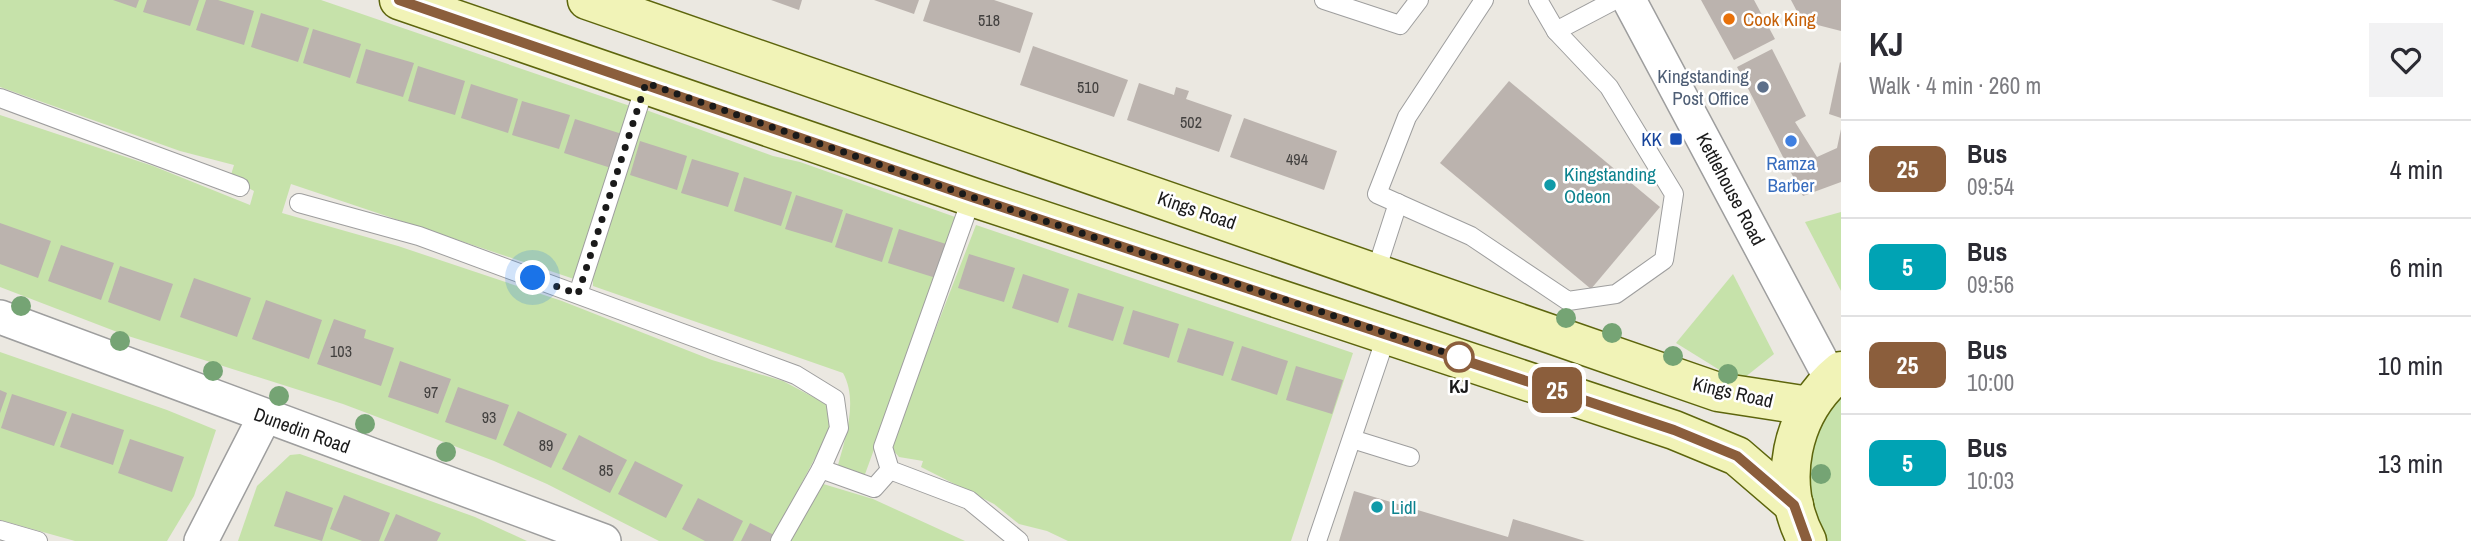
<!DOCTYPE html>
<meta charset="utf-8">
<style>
:root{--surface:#fff;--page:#f2f2f3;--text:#2b2b33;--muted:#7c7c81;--line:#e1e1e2}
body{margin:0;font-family:"Archivo Narrow",sans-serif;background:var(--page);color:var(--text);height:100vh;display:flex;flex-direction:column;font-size:26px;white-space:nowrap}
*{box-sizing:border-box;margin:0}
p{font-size:23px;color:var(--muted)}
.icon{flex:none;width:38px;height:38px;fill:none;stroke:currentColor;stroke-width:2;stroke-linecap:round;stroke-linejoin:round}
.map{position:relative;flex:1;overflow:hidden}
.sheet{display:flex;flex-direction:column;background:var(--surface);width:630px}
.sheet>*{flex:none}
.badge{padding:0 14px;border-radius:10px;font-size:24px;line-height:46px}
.you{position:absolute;width:35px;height:35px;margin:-18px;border:5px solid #fff;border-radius:50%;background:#1a73e8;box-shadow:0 0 0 10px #1a73e833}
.map>.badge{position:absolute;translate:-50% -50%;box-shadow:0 0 0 4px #fff}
.round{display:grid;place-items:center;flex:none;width:74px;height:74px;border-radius:0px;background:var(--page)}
.overview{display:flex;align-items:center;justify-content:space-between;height:119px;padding:0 28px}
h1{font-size:33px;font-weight:800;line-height:52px}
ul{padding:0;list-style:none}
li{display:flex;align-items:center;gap:21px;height:98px;padding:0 28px;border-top:2px solid var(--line)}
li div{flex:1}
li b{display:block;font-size:26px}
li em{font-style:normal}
li .badge{min-width:77px;font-weight:700;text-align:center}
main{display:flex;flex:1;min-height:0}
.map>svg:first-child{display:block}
.grass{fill:#c6e2aa}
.building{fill:#bbb3ae}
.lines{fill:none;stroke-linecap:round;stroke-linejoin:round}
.service-casing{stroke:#9e9e9e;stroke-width:20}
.minor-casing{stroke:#9e9e9e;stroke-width:36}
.secondary-casing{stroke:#5d650d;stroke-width:41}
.service{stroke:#fff;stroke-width:18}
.minor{stroke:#fff;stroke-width:33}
.secondary{stroke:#f1f3b7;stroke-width:38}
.tree{fill:#75a474}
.line-casing{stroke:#fff;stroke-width:16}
.line{stroke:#8b5e3c;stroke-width:10}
.walk{stroke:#1a1a1a;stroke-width:7;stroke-dasharray:0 12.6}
.food-dot{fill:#e8710a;stroke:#fff;stroke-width:2.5}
.service-dot{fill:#5c6f8a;stroke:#fff;stroke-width:2.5}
.transit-dot{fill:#1a4fb4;stroke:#fff;stroke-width:2.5}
.shop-dot{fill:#3f7fe0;stroke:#fff;stroke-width:2.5}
.culture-dot{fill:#0f9aa8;stroke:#fff;stroke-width:2.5}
.stop-dot{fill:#fff;stroke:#8b5e3c;stroke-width:3.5}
.labels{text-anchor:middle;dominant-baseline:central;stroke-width:5;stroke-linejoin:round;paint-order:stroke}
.number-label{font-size:16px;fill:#42403f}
.food-label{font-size:19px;fill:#c56008;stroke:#fff;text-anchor:start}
.service-label{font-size:19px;fill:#4e5e75;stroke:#fff;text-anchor:end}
.transit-label{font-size:19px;fill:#164399;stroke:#fff;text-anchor:end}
.shop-label{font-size:19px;fill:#366cbe;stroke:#fff}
.culture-label{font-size:19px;fill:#0d838f;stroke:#fff;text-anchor:start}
.street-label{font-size:19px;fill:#1a1a1a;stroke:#fff}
.stop-label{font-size:19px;font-weight:bold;fill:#1a1a1a;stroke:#fff}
</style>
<main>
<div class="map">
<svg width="1841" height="541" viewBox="0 0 1841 541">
<rect width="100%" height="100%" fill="#ebe8e1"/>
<!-- grass -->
<g class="grass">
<polygon points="0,0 321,0 633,107 577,280 291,184 282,213 398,246 562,301 712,360 783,381 830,406 833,424 771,541 659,541 547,484 494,461 343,404 125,335 0,287 0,115 153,166 250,205 254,191 230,178 234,165 180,151 0,87"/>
<path d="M646,110L773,156L800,162L958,218L864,477L838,465C846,436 858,400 843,373L593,286V268Z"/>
<polygon points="1841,212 1841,291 1805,222"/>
<polygon points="976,225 1353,353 1291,541 1068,541 1047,531 1019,524 994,504 921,467 923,461 899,457 893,450 893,439"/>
<polygon points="1733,274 1774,354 1739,382 1676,343"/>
<polygon points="0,352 167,410 216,430 194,496 167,541 75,541 0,520"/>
<polygon points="1841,398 1841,541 1820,541 1808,515 1810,442 1828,409"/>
<polygon points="300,454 475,517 527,541 238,541 257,486 290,455"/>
<polygon points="820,483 873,499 965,541 788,541"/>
</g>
<!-- building -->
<g class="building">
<polygon points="113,0 139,0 136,8"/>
<polygon points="147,0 199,0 190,26 143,12"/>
<polygon points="206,0 218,0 254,11 244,45 196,30"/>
<polygon points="771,0 802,0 799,10"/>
<polygon points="874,0 919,0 914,14"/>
<polygon points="930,0 994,0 1033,13 1020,53 923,21"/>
<polygon points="1701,0 1754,0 1775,39 1734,60"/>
<polygon points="1791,0 1841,0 1841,31 1802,21"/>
<polygon points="261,13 309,28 298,62 251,47"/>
<polygon points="313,29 361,44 350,78 303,63"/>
<polygon points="1033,46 1128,80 1114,117 1020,85"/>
<polygon points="366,49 414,63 403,97 356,83"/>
<polygon points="1772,49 1806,116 1795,122 1817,157 1837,148 1841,129 1841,182 1803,196 1737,67"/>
<polygon points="1840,62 1841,63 1841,118 1829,114"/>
<polygon points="418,66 465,81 455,115 408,101"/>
<polygon points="1509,81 1660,207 1591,289 1440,163"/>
<polygon points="1139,83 1174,95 1176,87 1189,91 1186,99 1232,115 1219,152 1127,120"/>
<polygon points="471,84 518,99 508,133 461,118"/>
<polygon points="522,101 570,115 559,149 512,135"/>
<polygon points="1244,118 1337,151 1324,190 1230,157"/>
<polygon points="575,119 622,134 611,168 564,153"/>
<polygon points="640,141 687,156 677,190 630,175"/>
<polygon points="692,159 739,173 728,207 681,193"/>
<polygon points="744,177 792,192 781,226 734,211"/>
<polygon points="796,195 843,210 832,243 785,229"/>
<polygon points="846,213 893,228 882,262 835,247"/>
<polygon points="0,223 51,241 38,278 0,264"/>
<polygon points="899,229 946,244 936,278 888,263"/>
<polygon points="61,245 114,263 101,300 48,281"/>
<polygon points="969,254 1015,268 1004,302 958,288"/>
<polygon points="120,266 173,284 160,321 108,302"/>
<polygon points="1023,274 1069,289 1058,323 1012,308"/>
<polygon points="194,278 251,298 237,337 180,317"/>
<polygon points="1078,293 1124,307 1113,341 1068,327"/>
<polygon points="266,300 322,320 309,359 252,339"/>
<polygon points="1133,310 1179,324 1169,358 1123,344"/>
<polygon points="334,319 366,330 364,338 394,348 381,386 317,364"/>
<polygon points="1188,328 1234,342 1223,376 1177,362"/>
<polygon points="1242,346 1288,361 1277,395 1231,380"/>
<polygon points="400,361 451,379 438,414 388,397"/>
<polygon points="1296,366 1343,380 1332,414 1286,400"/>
<polygon points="458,387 509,405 496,440 445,422"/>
<polygon points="0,390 7,393 0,413"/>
<polygon points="12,394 67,412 54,446 1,428"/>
<polygon points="518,411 567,434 551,468 503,445"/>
<polygon points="72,413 124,430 113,465 60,447"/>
<polygon points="579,435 627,460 610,493 562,469"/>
<polygon points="130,439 184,457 172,492 118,473"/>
<polygon points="635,461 683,485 666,518 618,494"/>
<polygon points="286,491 333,508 322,541 274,526"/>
<polygon points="1354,491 1508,537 1513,519 1585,541 1339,541"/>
<polygon points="344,495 390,513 379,541 362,541 330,529"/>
<polygon points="698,498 743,521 733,541 705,541 682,529"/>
<polygon points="396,514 441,533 437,541 384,541"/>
<polygon points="750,523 774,535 771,541 741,541"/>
</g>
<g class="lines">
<!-- service casing -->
<g class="service-casing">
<g id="service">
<polyline points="1324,0 1400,25 1419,0"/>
<polyline points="1484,0 1407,117 1377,194 1471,236 1568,301 1616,294 1664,260 1674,194 1609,87 1556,31 1538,0"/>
<polyline points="1556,31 1615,0"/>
<polyline points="0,98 240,187"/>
<polyline points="972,197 883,447 890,470 969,500 1019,541"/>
<polyline points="299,203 419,236 796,375 835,399 839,428 821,469 874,488 890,470"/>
<polyline points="1376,271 1398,203"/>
<polyline points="578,294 646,83"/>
<polyline points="1352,439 1410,457"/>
<polyline points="0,530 38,541"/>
<polyline points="780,541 821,469"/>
<polyline points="1317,541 1387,334"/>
</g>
</g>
<!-- minor casing -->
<g class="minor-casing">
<g id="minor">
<polyline points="1629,0 1831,379"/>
<polyline points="0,317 604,541"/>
<polyline points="201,541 265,416"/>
</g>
</g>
<!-- secondary casing -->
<g class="secondary-casing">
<g id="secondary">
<polyline points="399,0 972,197 1674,430 1737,456 1794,505"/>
<polyline points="587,0 1718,392 1809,406"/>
<path d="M1807,541C1776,483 1790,412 1841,371"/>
</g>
</g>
<!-- service -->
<use href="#service" class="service"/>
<!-- minor -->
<use href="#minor" class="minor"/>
<!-- secondary -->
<use href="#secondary" class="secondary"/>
</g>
<!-- trees -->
<g class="tree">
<circle cx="21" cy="306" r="10"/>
<circle cx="1566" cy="318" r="10"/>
<circle cx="1612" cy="333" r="10"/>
<circle cx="120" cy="341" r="10"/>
<circle cx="1673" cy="356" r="10"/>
<circle cx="213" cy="371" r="10"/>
<circle cx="1728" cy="374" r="10"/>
<circle cx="279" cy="396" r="10"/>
<circle cx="365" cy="424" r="10"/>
<circle cx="446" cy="452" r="10"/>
<circle cx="1821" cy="474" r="10"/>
</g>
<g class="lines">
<!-- line casing -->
<g class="line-casing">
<polyline id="line" points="399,0 972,197 1674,430 1737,456 1794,505 1807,541"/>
</g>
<!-- line -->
<use href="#line" class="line"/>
<!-- walk -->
<polyline class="walk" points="533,278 578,294 646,83 972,197 1459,357"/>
</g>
<!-- markers -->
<circle class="food-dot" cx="1729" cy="19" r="7"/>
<circle class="service-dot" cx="1763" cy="87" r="7"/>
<rect class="transit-dot" x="1669" y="132" width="14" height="14" rx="3.5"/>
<circle class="shop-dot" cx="1791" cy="141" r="7"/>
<g class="culture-dot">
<circle cx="1550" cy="185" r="7"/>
<circle cx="1377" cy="507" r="7"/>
</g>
<circle class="stop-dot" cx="1459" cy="357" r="14"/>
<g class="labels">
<!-- number labels -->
<g class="number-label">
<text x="989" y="20">518</text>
<text x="1088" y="87">510</text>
<text x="1191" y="122">502</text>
<text x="1297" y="159">494</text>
<text x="341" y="351">103</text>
<text x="431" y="392">97</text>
<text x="489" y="417">93</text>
<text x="546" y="445">89</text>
<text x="606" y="470">85</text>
</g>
<!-- food labels -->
<g class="food-label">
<text x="1743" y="19">Cook King</text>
</g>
<!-- service labels -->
<g class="service-label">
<text x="1749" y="76">Kingstanding<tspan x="1749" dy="22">Post Office</tspan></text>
</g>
<!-- transit labels -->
<g class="transit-label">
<text x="1662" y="139">KK</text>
</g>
<!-- shop labels -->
<g class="shop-label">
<text x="1791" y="163">Ramza<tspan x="1791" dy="22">Barber</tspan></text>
</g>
<!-- culture labels -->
<g class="culture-label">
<text x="1564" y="174">Kingstanding<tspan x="1564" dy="22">Odeon</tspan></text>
<text x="1391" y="507">Lidl</text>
</g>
<!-- street labels -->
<g class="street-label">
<text transform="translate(1731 189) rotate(62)">Kettlehouse Road</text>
<text transform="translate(1197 210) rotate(19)">Kings Road</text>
<text transform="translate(1733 392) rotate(13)">Kings Road</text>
<text transform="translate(302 430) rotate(20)">Dunedin Road</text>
</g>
<!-- stop labels -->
<g class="stop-label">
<text x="1459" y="386">KJ</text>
</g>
</g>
</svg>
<div class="you" style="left:533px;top:278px"></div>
<b class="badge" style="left:1557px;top:390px;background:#8b5e3c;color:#fff">25</b>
</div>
<section class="sheet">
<div class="overview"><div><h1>KJ</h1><p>Walk · 4 min · 260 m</p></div><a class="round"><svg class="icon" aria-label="heart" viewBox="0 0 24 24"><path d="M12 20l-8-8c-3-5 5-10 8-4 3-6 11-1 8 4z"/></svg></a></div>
<ul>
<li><span class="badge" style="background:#8b5e3c;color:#fff">25</span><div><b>Bus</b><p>09:54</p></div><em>4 min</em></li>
<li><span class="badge" style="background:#00a3b4;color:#fff">5</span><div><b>Bus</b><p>09:56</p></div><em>6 min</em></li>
<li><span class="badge" style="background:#8b5e3c;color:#fff">25</span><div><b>Bus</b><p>10:00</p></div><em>10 min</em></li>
<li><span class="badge" style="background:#00a3b4;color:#fff">5</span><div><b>Bus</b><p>10:03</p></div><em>13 min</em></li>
</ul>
</section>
</main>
